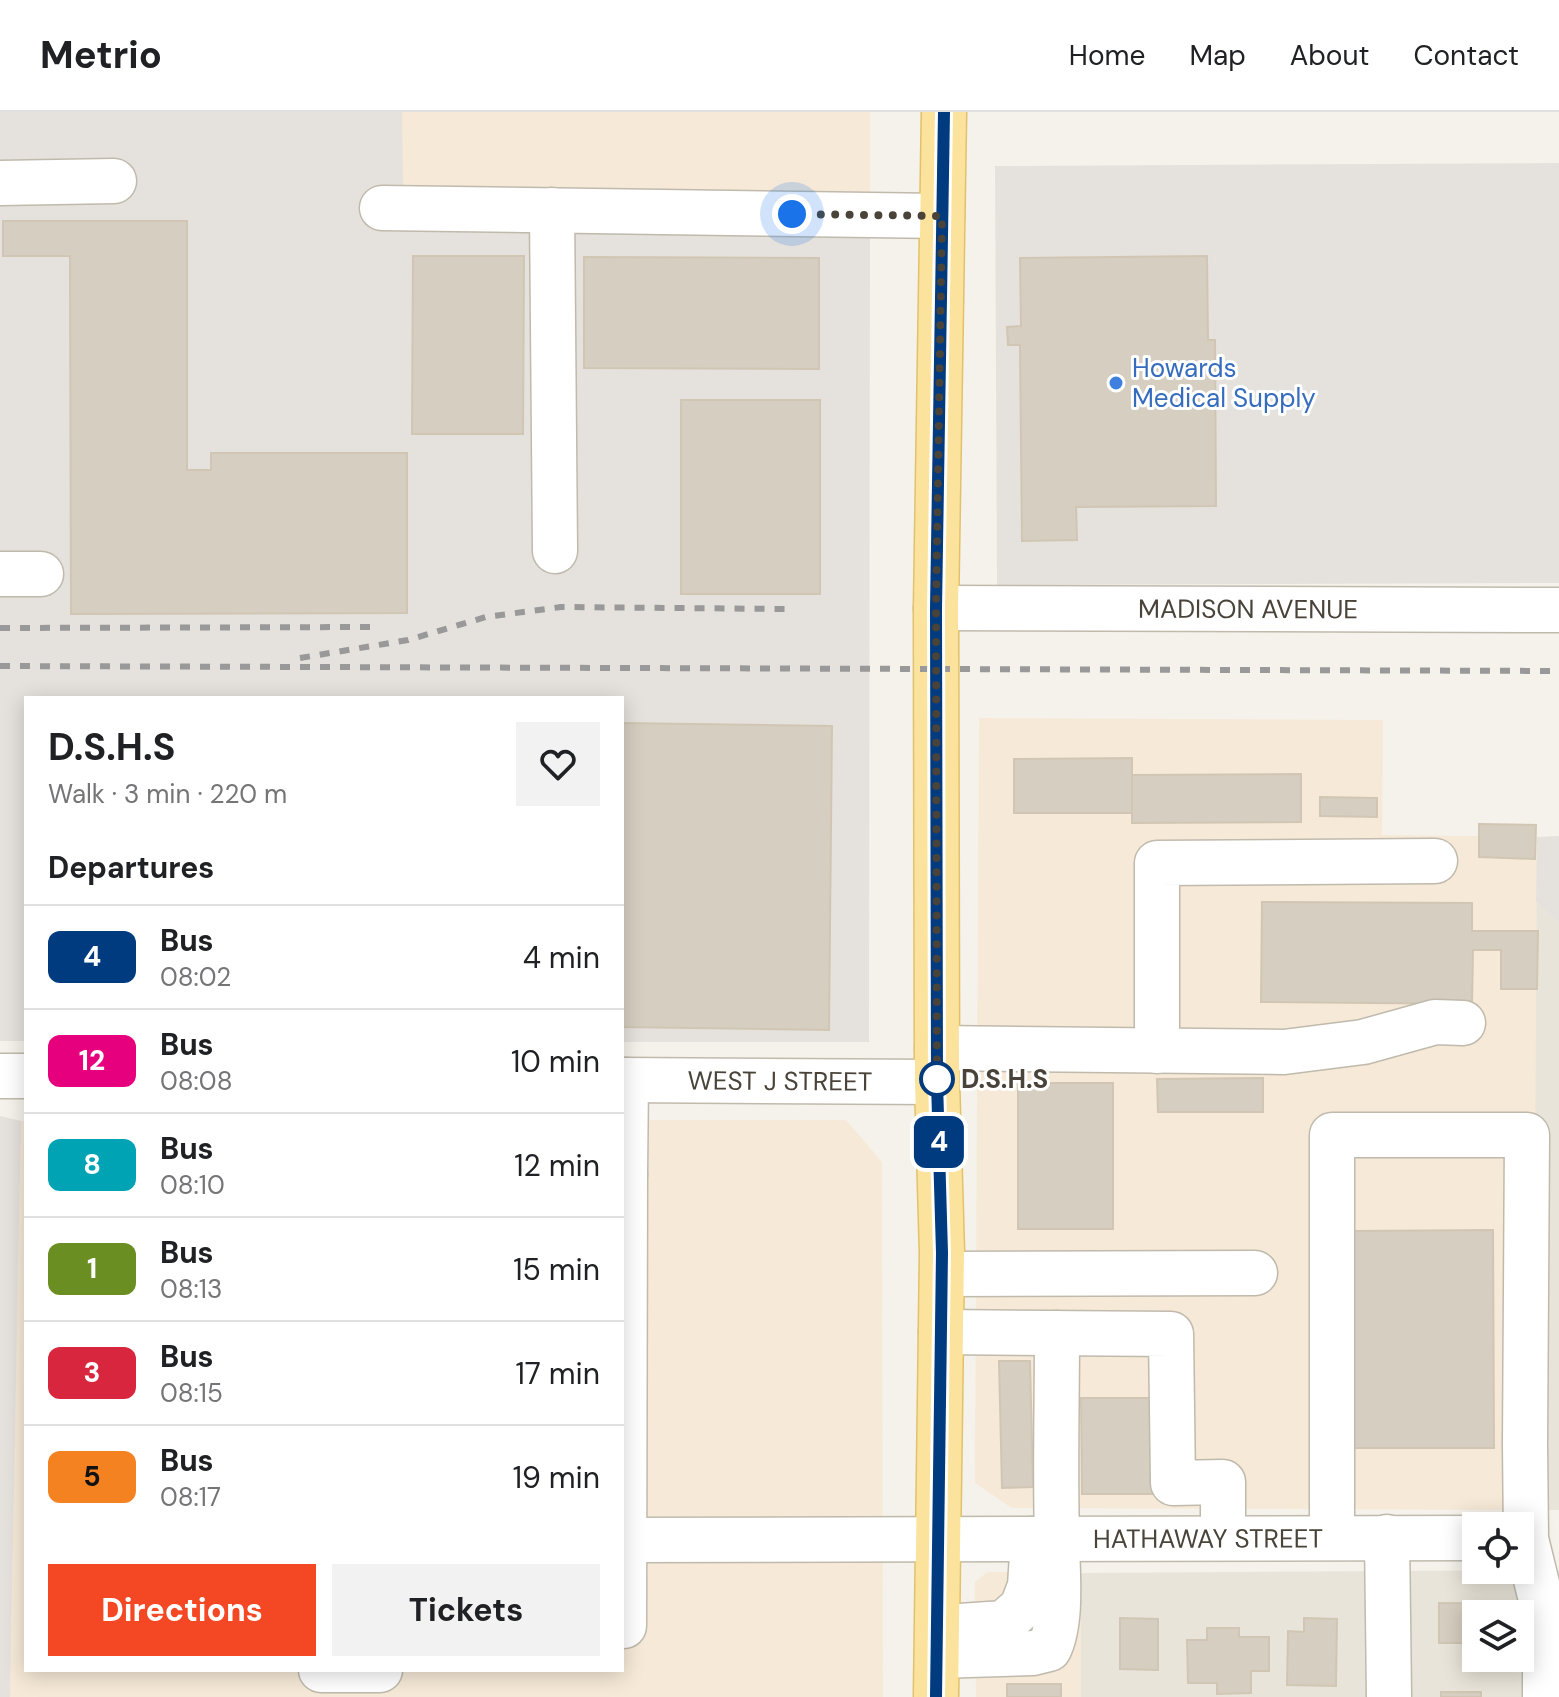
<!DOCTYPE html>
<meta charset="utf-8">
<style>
:root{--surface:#fff;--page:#f2f2f2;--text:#202124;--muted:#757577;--line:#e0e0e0;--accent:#f44723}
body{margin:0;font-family:"DM Sans",sans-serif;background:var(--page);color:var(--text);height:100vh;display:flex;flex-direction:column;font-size:30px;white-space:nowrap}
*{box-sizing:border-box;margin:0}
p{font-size:26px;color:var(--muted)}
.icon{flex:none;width:44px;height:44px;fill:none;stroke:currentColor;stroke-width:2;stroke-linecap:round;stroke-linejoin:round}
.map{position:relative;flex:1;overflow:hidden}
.drawer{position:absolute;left:24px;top:584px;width:600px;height:976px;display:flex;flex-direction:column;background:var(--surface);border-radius:0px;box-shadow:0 4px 20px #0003}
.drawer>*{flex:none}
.badge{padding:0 16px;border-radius:12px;font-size:28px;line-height:52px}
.controls{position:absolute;left:1462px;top:1400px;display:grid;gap:16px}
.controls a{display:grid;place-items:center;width:72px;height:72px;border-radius:0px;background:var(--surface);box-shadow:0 4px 20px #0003;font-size:40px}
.you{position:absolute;width:40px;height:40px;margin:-20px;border:6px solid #fff;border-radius:50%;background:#1a73e8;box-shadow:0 0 0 12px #1a73e833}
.map>.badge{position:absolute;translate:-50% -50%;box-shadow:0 0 0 4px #fff}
h2{padding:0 24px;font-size:30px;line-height:72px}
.round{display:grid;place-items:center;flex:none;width:84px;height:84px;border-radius:0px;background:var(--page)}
.head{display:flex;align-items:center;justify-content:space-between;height:136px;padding:0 24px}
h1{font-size:38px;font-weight:700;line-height:60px}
.button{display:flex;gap:16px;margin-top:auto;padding:16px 24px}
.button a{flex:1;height:92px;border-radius:0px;background:var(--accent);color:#fff;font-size:32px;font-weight:700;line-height:92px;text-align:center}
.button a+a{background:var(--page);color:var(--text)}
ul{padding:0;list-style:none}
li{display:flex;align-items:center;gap:24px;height:104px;padding:0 24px;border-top:2px solid var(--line)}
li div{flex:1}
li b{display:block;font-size:30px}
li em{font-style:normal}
li .badge{min-width:88px;font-weight:700;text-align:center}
header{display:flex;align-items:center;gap:48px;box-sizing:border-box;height:112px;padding:0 40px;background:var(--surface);border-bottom:2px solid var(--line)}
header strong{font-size:38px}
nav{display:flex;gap:44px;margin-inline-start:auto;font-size:28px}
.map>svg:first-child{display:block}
.residential{fill:#e9e4d9;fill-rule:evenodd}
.commercial{fill:#f6e9d7}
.industrial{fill:#e5e1dc}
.building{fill:#d6cec0;stroke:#d1c6b4;stroke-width:2}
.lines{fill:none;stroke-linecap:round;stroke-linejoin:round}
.minor-casing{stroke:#c0baad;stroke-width:47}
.major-casing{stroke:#e1c16c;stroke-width:47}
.minor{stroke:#fff;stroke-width:44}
.major{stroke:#fce39d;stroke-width:44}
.rail{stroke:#999;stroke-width:6;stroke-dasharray:10 10;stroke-linecap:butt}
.line-casing{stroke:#fff;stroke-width:18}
.line{stroke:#003b80;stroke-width:12}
.walk{stroke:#494339;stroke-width:8;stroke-dasharray:0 14.4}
.shop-dot{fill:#3f7fe0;stroke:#fff;stroke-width:3}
.stop-dot{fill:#fff;stroke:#003b80;stroke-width:4}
.labels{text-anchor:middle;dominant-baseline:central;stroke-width:6;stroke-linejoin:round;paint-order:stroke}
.shop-label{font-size:26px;fill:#366cbe;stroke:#fff;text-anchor:start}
.street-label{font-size:26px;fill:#494339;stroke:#fff}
.stop-label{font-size:26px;font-weight:bold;fill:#494339;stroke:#fff;text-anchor:start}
</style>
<header>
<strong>Metrio</strong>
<nav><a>Home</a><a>Map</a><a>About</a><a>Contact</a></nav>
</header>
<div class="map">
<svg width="1559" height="1585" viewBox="0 0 1559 1585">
<rect width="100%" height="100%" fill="#f5f2eb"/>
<!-- residential -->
<g class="residential">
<polygon points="1536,789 1559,811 1559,1398 1533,1398"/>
<path d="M1559,1458V1585H1081V1461ZM1476,1502H1520V1546H1476Z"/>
</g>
<!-- commercial -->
<g class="commercial">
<polygon points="402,0 870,0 870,80 402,79"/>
<polygon points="979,606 1383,608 1382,723 1537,725 1533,1398 1012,1396 975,1371"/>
<polygon points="622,1008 846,1008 882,1050 883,1585 10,1585 21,1009 26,1009 26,1558 622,1558"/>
<polygon points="987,1460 1081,1461 1081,1585 976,1585 975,1470"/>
</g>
<!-- industrial -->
<g class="industrial">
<polygon points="0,0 402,0 403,79 870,80 869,930 622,930 622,586 26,586 26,929 0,929"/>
<polygon points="1559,51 1559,471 997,473 995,54"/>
<polygon points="1559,724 1559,811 1536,789 1537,725"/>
<polygon points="0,1004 21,1009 10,1585 0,1585"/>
</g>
<!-- building -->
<g class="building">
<polygon points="3,109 187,109 187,358 211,358 211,341 407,341 407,501 71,502 70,144 3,144"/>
<polygon points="413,144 524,144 523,322 412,322"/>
<polygon points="1207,144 1208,228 1215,228 1216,394 1076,395 1077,428 1022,429 1020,233 1008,233 1007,215 1021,214 1020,146"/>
<polygon points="584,145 819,146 819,257 584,256"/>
<rect x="681" y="288" width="139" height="194"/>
<polygon points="622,611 832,614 829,918 622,915"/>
<polygon points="1132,646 1132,701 1014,701 1014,647"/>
<polygon points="1301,662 1301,710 1132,711 1132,663"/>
<polygon points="1320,685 1377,686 1377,705 1320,704"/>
<polygon points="1479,712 1536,713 1535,747 1479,745"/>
<polygon points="1262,790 1472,791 1472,819 1538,819 1537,877 1501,877 1501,838 1473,838 1472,892 1261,890"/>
<polygon points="1263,966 1263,1000 1158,1000 1157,967"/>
<rect x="1018" y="971" width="95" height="146"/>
<polygon points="1493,1118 1494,1336 1354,1336 1353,1119"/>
<polygon points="999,1249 1030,1249 1033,1375 1002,1376"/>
<polygon points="1081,1286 1158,1286 1159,1382 1082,1382"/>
<polygon points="1439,1491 1520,1492 1520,1502 1476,1502 1476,1531 1439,1531"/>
<polygon points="1120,1506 1158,1507 1158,1558 1120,1557"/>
<polygon points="1304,1506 1337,1507 1336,1574 1287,1573 1288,1519 1304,1520"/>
<polygon points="1207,1516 1239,1516 1239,1525 1269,1525 1269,1559 1251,1559 1251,1581 1217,1582 1217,1571 1188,1571 1187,1528 1207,1528"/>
<rect x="1007" y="1572" width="54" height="13"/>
<rect x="1441" y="1580" width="40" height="5"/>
</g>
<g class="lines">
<!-- minor casing -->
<g class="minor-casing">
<g id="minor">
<polyline points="0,71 114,69"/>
<polyline points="382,96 942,104"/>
<polyline points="552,98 555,439"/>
<polyline points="0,462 41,462"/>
<path id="s1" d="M936,496L1559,498"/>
<polyline points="937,936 1284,940 1363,930 1435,910 1463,911"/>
<polyline points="1157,939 1157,751 1435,749"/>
<polyline points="0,964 26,964"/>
<path id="s2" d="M622,968L937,970"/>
<polyline points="622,1062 625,1062 624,1514 622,1514"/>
<polyline points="625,1062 626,968"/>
<polyline points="942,1162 1255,1161"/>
<polyline points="941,1220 1171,1222 1173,1371 1223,1370 1223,1426"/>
<polyline points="1332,1425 1332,1023 1527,1023 1525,1332 1526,1427 1545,1504 1545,1585"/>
<polyline points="1387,1425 1389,1585"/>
<path id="s3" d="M624,1428L1476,1426"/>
<polyline points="945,1515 1004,1511 1022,1495 1030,1474 1033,1427"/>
<path d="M937,1544L1033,1541L1049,1537C1063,1509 1057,1457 1057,1426C1055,1358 1057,1289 1057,1221"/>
<polyline points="321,1558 380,1558"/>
</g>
</g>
<!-- major casing -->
<g class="major-casing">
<polyline id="major" points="936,1585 942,1141 937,970 936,496 944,0"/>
</g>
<!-- minor -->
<use href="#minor" class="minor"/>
<!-- major -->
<use href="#major" class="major"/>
<!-- rail -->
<g class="rail">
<polyline points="0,516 374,515"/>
<polyline points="300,546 408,528 486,505 561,495 786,497"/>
<polyline points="0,554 1559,559"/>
</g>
</g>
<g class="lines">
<!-- line casing -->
<g class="line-casing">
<polyline id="line" points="936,1585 942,1141 937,970 936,496 944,0"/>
</g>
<!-- line -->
<use href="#line" class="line"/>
<!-- walk -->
<polyline class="walk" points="792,102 942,104 936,496 937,970 937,967"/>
</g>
<!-- markers -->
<circle class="shop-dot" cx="1116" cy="271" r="8"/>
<circle class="stop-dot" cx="937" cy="967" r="16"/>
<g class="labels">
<!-- shop labels -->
<g class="shop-label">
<text x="1132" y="256">Howards<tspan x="1132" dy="30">Medical Supply</tspan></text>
</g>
<!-- street labels -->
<g class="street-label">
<text stroke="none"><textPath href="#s1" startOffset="312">MADISON AVENUE</textPath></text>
<text stroke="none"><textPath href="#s2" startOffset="158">WEST J STREET</textPath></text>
<text stroke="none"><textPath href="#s3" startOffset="584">HATHAWAY STREET</textPath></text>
</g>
<!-- stop labels -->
<g class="stop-label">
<text x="961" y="967">D.S.H.S</text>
</g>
</g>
</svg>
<div class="controls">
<a><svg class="icon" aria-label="locate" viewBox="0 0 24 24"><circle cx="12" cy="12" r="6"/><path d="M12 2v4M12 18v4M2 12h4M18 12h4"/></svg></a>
<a><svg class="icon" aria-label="layers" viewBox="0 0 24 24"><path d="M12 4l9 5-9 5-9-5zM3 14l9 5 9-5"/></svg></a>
</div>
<div class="you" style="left:792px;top:102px"></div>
<b class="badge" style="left:939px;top:1030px;background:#003b80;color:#fff">4</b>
<section class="drawer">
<div class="head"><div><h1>D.S.H.S</h1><p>Walk · 3 min · 220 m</p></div><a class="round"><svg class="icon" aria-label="heart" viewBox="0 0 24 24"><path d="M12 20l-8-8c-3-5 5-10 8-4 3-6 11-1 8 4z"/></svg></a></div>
<h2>Departures</h2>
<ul>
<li><span class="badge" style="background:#003b80;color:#fff">4</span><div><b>Bus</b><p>08:02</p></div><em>4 min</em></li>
<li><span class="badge" style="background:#e6007e;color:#fff">12</span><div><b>Bus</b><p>08:08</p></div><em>10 min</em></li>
<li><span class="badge" style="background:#00a3b4;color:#fff">8</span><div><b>Bus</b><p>08:10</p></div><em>12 min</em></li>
<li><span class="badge" style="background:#6b8e23;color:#fff">1</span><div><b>Bus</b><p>08:13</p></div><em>15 min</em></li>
<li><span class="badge" style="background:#d7263d;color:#fff">3</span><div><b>Bus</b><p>08:15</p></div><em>17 min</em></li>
<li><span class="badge" style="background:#f58220;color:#111">5</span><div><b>Bus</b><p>08:17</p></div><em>19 min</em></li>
</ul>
<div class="button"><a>Directions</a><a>Tickets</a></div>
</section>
</div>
